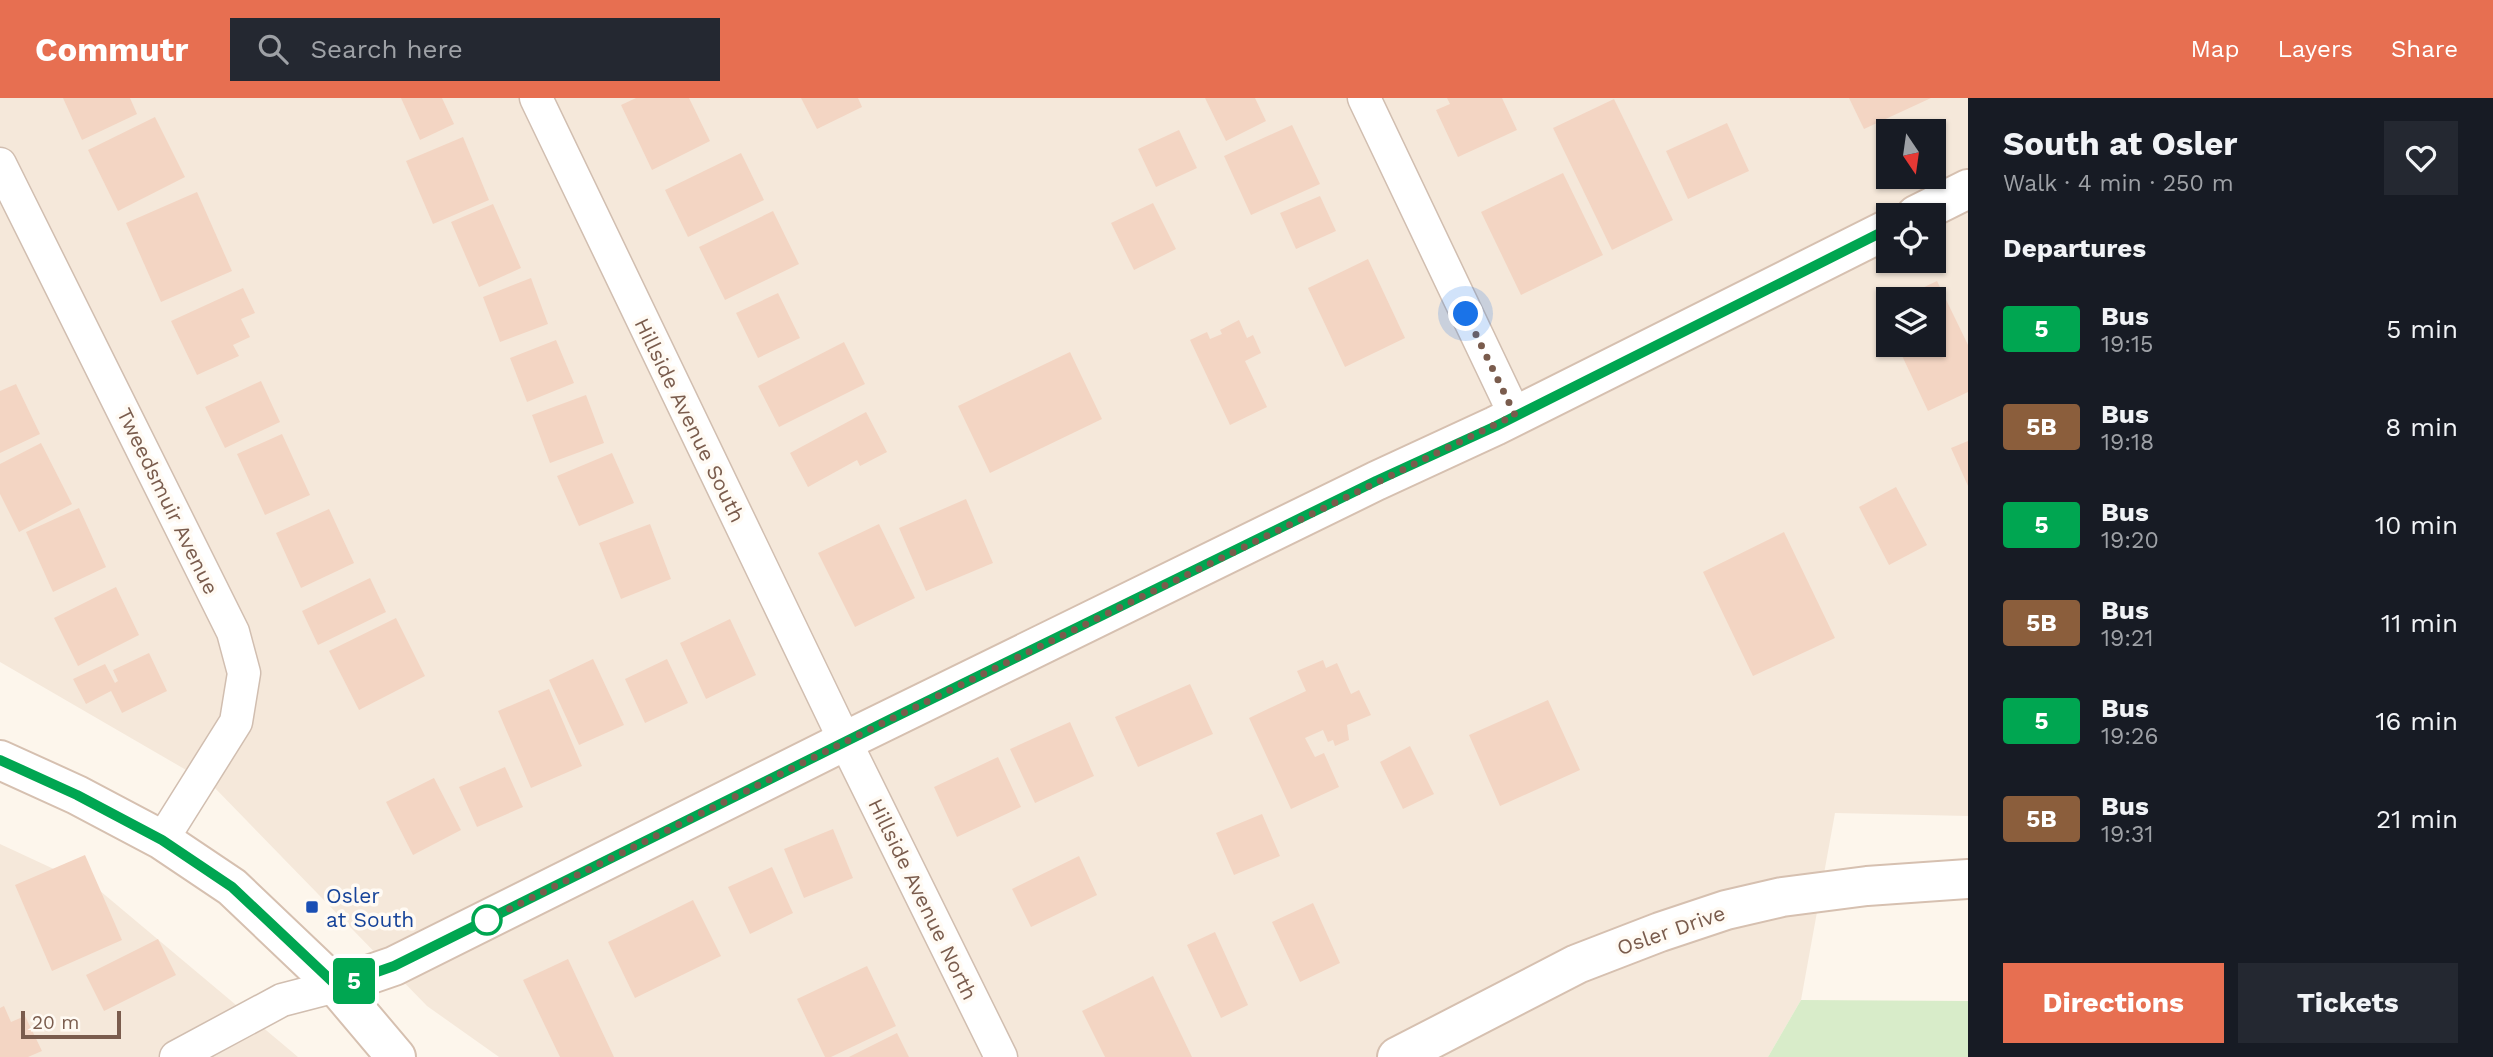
<!DOCTYPE html>
<meta charset="utf-8">
<style>
:root{--surface:#171b24;--page:#242831;--text:#f1f3f6;--muted:#9ea1a6;--accent:#e76f51}
body{margin:0;font-family:"Work Sans",sans-serif;background:var(--page);color:var(--text);height:100vh;display:flex;flex-direction:column;font-size:26px;white-space:nowrap}
*{box-sizing:border-box;margin:0}
p{font-size:23px;color:var(--muted)}
.icon{flex:none;width:38px;height:38px;fill:none;stroke:currentColor;stroke-width:2;stroke-linecap:round;stroke-linejoin:round}
.map{position:relative;flex:1;overflow:hidden}
.details{display:flex;flex-direction:column;background:var(--surface);width:525px}
.details>*{flex:none}
.badge{padding:0 14px;border-radius:5px;font-size:24px;line-height:46px}
.needle{width:46px;rotate:167deg}
.buttons{position:absolute;left:1876px;top:21px;display:grid;gap:14px}
.buttons a{display:grid;place-items:center;width:70px;height:70px;border-radius:0px;background:var(--surface);box-shadow:0 2px 5px #0004;font-size:35px}
.scale{position:absolute;left:21px;bottom:18px;width:100px;box-sizing:border-box;padding-left:7px;border:4px solid #7a5c4d;border-top:0;font-size:19px;line-height:24px;white-space:nowrap;color:#7a5c4d;-webkit-text-stroke:5px #fffaf3;paint-order:stroke}
.you{position:absolute;width:35px;height:35px;margin:-18px;border:5px solid #fff;border-radius:50%;background:#1a73e8;box-shadow:0 0 0 10px #1a73e833}
.map>.badge{position:absolute;translate:-50% -50%;box-shadow:0 0 0 4px #fff}
h2{padding:0 35px;font-size:26px;line-height:63px}
.round{display:grid;place-items:center;flex:none;width:74px;height:74px;border-radius:0px;background:var(--page)}
.summary{display:flex;align-items:center;justify-content:space-between;height:119px;padding:0 35px}
h1{font-size:33px;font-weight:700;line-height:52px}
.primary-button{display:flex;gap:14px;margin-top:auto;padding:14px 35px}
.primary-button a{flex:1;height:80px;border-radius:0px;background:var(--accent);color:#fff;font-size:28px;font-weight:700;line-height:80px;text-align:center}
.primary-button a+a{background:var(--page);color:var(--text)}
ul{padding:0;list-style:none}
li{display:flex;align-items:center;gap:21px;height:98px;padding:0 35px}
li div{flex:1}
li b{display:block;font-size:26px}
li em{font-style:normal}
li .badge{min-width:77px;font-weight:700;text-align:center}
header{display:flex;align-items:center;gap:42px;box-sizing:border-box;height:98px;padding:0 35px;background:var(--accent);color:#fff}
header strong{font-size:33px}
nav{display:flex;gap:38px;margin-inline-start:auto;font-size:24px}
.search{width:490px;height:63px;background:var(--page);display:flex;align-items:center;gap:18px;box-sizing:border-box;padding:0 24px;border-radius:0px;color:var(--muted);font-size:26px}
main{display:flex;flex:1;min-height:0}
.map>svg:first-child{display:block}
.residential{fill:#f5e8da;fill-rule:evenodd}
.green{fill:#d8ecc9}
.building{fill:#f3d5c3}
.lines{fill:none;stroke-linecap:round;stroke-linejoin:round}
.street-casing{stroke:#d1beb0;stroke-width:35}
.secondary-casing{stroke:#d6c0b0;stroke-width:42}
.street{stroke:#fff;stroke-width:32}
.secondary{stroke:#fff;stroke-width:38}
.line-casing{stroke:#fff;stroke-width:16}
.line{stroke:#00a651;stroke-width:10}
.walk{stroke:#7a5c4d;stroke-width:7;stroke-dasharray:0 12.6}
.transit-dot{fill:#1a4fb4;stroke:#fffaf3;stroke-width:2.5}
.stop-dot{fill:#fff;stroke:#00a651;stroke-width:3.5}
.labels{text-anchor:middle;dominant-baseline:central;stroke-width:7;stroke-linejoin:round;paint-order:stroke}
.street-label{font-size:21px;fill:#7a5c4d;stroke:#fffaf3}
.transit-label{font-size:21px;fill:#164399;stroke:#fffaf3;text-anchor:start}
</style>
<header>
<strong>Commutr</strong>
<div class="search"><svg class="icon" aria-label="search" viewBox="0 0 24 24"><circle cx="10" cy="10" r="6"/><path d="M15 15l6 6"/></svg>Search here</div>
<nav><a>Map</a><a>Layers</a><a>Share</a></nav>
</header>
<main>
<div class="map">
<svg width="1968" height="959" viewBox="0 0 1968 959">
<rect width="100%" height="100%" fill="#fdf6ec"/>
<!-- residential -->
<g class="residential">
<path d="M0,0H1968V718L1835,715L1801,902L1768,959H499L427,908L212,687L0,564ZM1888,33H1934V79H1888ZM1888,117H1934V163H1888ZM1888,201H1934V247H1888Z"/>
<polygon points="0,746 99,792 298,959 0,959"/>
</g>
<!-- green -->
<polygon class="green" points="1801,902 1968,903 1968,959 1768,959"/>
<!-- building -->
<g class="building">
<polygon points="63,0 130,0 137,16 82,42"/>
<polygon points="401,0 442,0 454,26 420,42"/>
<polygon points="636,0 689,0 710,43 652,72 621,7"/>
<polygon points="801,0 858,0 862,9 817,31"/>
<polygon points="1205,0 1255,0 1266,23 1226,43"/>
<polygon points="1447,0 1502,0 1517,32 1458,59 1436,12 1450,6"/>
<polygon points="1849,0 1931,0 1864,31"/>
<polygon points="1614,1 1673,122 1612,152 1553,30"/>
<polygon points="155,19 185,79 118,113 88,52"/>
<polygon points="1727,25 1749,73 1688,101 1666,53"/>
<polygon points="1292,27 1320,86 1251,117 1224,58"/>
<polygon points="1179,32 1197,70 1156,89 1138,51"/>
<polygon points="463,39 489,102 433,126 406,63"/>
<polygon points="741,55 764,102 688,139 665,92"/>
<polygon points="1563,75 1603,157 1521,197 1481,114"/>
<polygon points="197,94 232,173 161,204 126,125"/>
<polygon points="1320,98 1336,133 1296,151 1280,115"/>
<polygon points="1153,105 1176,151 1134,172 1111,125"/>
<polygon points="493,106 521,170 479,189 451,124"/>
<polygon points="773,113 799,166 725,202 699,149"/>
<polygon points="1368,161 1405,240 1345,269 1308,190"/>
<polygon points="531,180 548,226 500,244 483,199"/>
<polygon points="1937,183 1968,247 1968,294 1928,313 1897,247 1934,247 1934,201 1899,201"/>
<polygon points="243,190 255,215 241,221 250,239 233,247 239,258 197,277 171,223"/>
<polygon points="778,195 800,240 758,260 736,215"/>
<polygon points="1888,206 1888,229 1879,211"/>
<polygon points="1239,222 1247,240 1253,237 1261,255 1245,263 1267,309 1230,327 1190,242 1207,234 1210,241 1222,236 1220,232"/>
<polygon points="556,242 574,285 527,304 510,260"/>
<polygon points="844,244 865,286 779,329 758,288"/>
<polygon points="1070,254 1102,321 990,375 958,308"/>
<polygon points="261,283 280,324 225,350 205,309"/>
<polygon points="16,286 40,336 0,355 0,293"/>
<polygon points="586,297 604,345 550,365 532,317"/>
<polygon points="866,314 887,354 860,368 857,362 808,389 790,355"/>
<polygon points="282,336 310,397 265,417 237,356"/>
<polygon points="1968,343 1968,388 1951,350"/>
<polygon points="41,345 72,406 19,434 0,396 0,366"/>
<polygon points="612,355 634,405 579,428 557,378"/>
<polygon points="1896,389 1927,447 1889,467 1859,409"/>
<polygon points="966,401 993,465 926,493 899,430"/>
<polygon points="79,410 106,469 53,494 26,434"/>
<polygon points="329,411 354,465 301,490 276,435"/>
<polygon points="650,426 671,481 621,501 599,445"/>
<polygon points="879,426 915,500 855,529 818,455"/>
<polygon points="1784,434 1835,540 1753,578 1703,474"/>
<polygon points="370,480 386,514 318,547 302,513"/>
<polygon points="116,489 139,537 78,568 54,520"/>
<polygon points="396,520 425,578 359,612 329,553"/>
<polygon points="730,521 756,577 706,601 680,545"/>
<polygon points="149,555 167,593 122,615 111,593 86,606 73,581 105,566 115,585 118,583 113,572"/>
<polygon points="593,561 624,627 579,647 549,582"/>
<polygon points="667,561 688,605 645,625 625,581"/>
<polygon points="1323,562 1326,570 1337,565 1351,596 1359,592 1371,617 1347,627 1349,642 1335,648 1333,642 1328,644 1323,632 1305,640 1315,659 1324,655 1339,689 1291,711 1249,620 1306,593 1297,573"/>
<polygon points="1190,586 1213,636 1138,669 1115,619"/>
<polygon points="549,591 582,668 531,690 498,613"/>
<polygon points="1548,602 1580,672 1500,708 1469,637"/>
<polygon points="1070,624 1094,678 1035,705 1010,651"/>
<polygon points="1410,648 1434,696 1403,711 1380,664"/>
<polygon points="998,659 1021,709 957,739 934,689"/>
<polygon points="505,669 523,709 477,729 459,689"/>
<polygon points="434,680 461,732 413,757 386,704"/>
<polygon points="1262,716 1280,758 1234,777 1216,735"/>
<polygon points="833,731 853,780 804,800 784,751"/>
<polygon points="85,757 122,842 52,873 15,787"/>
<polygon points="1079,758 1097,797 1031,829 1012,791"/>
<polygon points="772,769 793,815 750,836 728,789"/>
<polygon points="693,802 721,858 635,900 608,844"/>
<polygon points="1313,805 1340,865 1300,884 1272,824"/>
<polygon points="1215,834 1248,907 1221,920 1187,847"/>
<polygon points="158,841 176,877 104,913 86,877"/>
<polygon points="568,861 614,959 560,959 523,882"/>
<polygon points="867,868 896,928 831,959 825,959 797,901"/>
<polygon points="1153,878 1192,959 1105,959 1082,913"/>
<polygon points="4,908 11,924 25,918 42,953 28,959 0,959 0,910"/>
<polygon points="897,935 909,959 849,959"/>
</g>
<g class="lines">
<!-- street casing -->
<g class="street-casing">
<g id="street">
<polyline points="536,0 845,643 1001,959"/>
<polyline points="1364,0 1515,317"/>
<polyline points="0,66 233,534 244,575 236,624 162,742"/>
<polyline points="176,959 282,902 336,888"/>
</g>
</g>
<!-- secondary casing -->
<g class="secondary-casing">
<g id="secondary">
<polyline points="1916,117 1968,91"/>
<polyline points="0,662 77,697 162,742 232,789 336,888 396,959"/>
<polyline points="336,888 394,868 845,643 1376,383 1495,328 1888,131"/>
<polyline points="1397,959 1577,866 1660,834 1726,812 1782,799 1867,788 1968,781"/>
</g>
</g>
<!-- street -->
<use href="#street" class="street"/>
<!-- secondary -->
<use href="#secondary" class="secondary"/>
</g>
<g class="lines">
<!-- line casing -->
<g class="line-casing">
<polyline id="line" points="0,662 77,697 162,742 232,789 337,888 394,868 893,620 1376,383 1496,328 1888,131"/>
</g>
<!-- line -->
<use href="#line" class="line"/>
<!-- walk -->
<polyline class="walk" points="487,822 893,620 1515,317 1466,216"/>
</g>
<!-- markers -->
<rect class="transit-dot" x="305" y="802" width="14" height="14" rx="3.5"/>
<circle class="stop-dot" cx="487" cy="822" r="14"/>
<g class="labels">
<!-- street labels -->
<g class="street-label">
<text transform="translate(690 322) rotate(64)">Hillside Avenue South</text>
<text transform="translate(168 403) rotate(64)">Tweedsmuir Avenue</text>
<text transform="translate(923 801) rotate(64)">Hillside Avenue North</text>
<text transform="translate(1671 832) rotate(-19)">Osler Drive</text>
</g>
<!-- transit labels -->
<g class="transit-label">
<text x="326" y="797">Osler<tspan x="326" dy="24">at South</tspan></text>
</g>
</g>
</svg>
<div class="buttons">
<a><svg class="needle" viewBox="-14 -14 28 28"><path d="M0-13l5 13h-10z" fill="#e53935"/><path d="M0 13l5-13h-10z" fill="#9ea1a6"/></svg></a>
<a><svg class="icon" aria-label="locate" viewBox="0 0 24 24"><circle cx="12" cy="12" r="6"/><path d="M12 2v4M12 18v4M2 12h4M18 12h4"/></svg></a>
<a><svg class="icon" aria-label="layers" viewBox="0 0 24 24"><path d="M12 4l9 5-9 5-9-5zM3 14l9 5 9-5"/></svg></a>
</div>
<div class="scale">20 m</div>
<div class="you" style="left:1466px;top:216px"></div>
<b class="badge" style="left:354px;top:883px;background:#00a651;color:#fff">5</b>
</div>
<section class="details">
<div class="summary"><div><h1>South at Osler</h1><p>Walk · 4 min · 250 m</p></div><a class="round"><svg class="icon" aria-label="heart" viewBox="0 0 24 24"><path d="M12 20l-8-8c-3-5 5-10 8-4 3-6 11-1 8 4z"/></svg></a></div>
<h2>Departures</h2>
<ul>
<li><span class="badge" style="background:#00a651;color:#fff">5</span><div><b>Bus</b><p>19:15</p></div><em>5 min</em></li>
<li><span class="badge" style="background:#8b5e3c;color:#fff">5B</span><div><b>Bus</b><p>19:18</p></div><em>8 min</em></li>
<li><span class="badge" style="background:#00a651;color:#fff">5</span><div><b>Bus</b><p>19:20</p></div><em>10 min</em></li>
<li><span class="badge" style="background:#8b5e3c;color:#fff">5B</span><div><b>Bus</b><p>19:21</p></div><em>11 min</em></li>
<li><span class="badge" style="background:#00a651;color:#fff">5</span><div><b>Bus</b><p>19:26</p></div><em>16 min</em></li>
<li><span class="badge" style="background:#8b5e3c;color:#fff">5B</span><div><b>Bus</b><p>19:31</p></div><em>21 min</em></li>
</ul>
<div class="primary-button"><a>Directions</a><a>Tickets</a></div>
</section>
</main>
